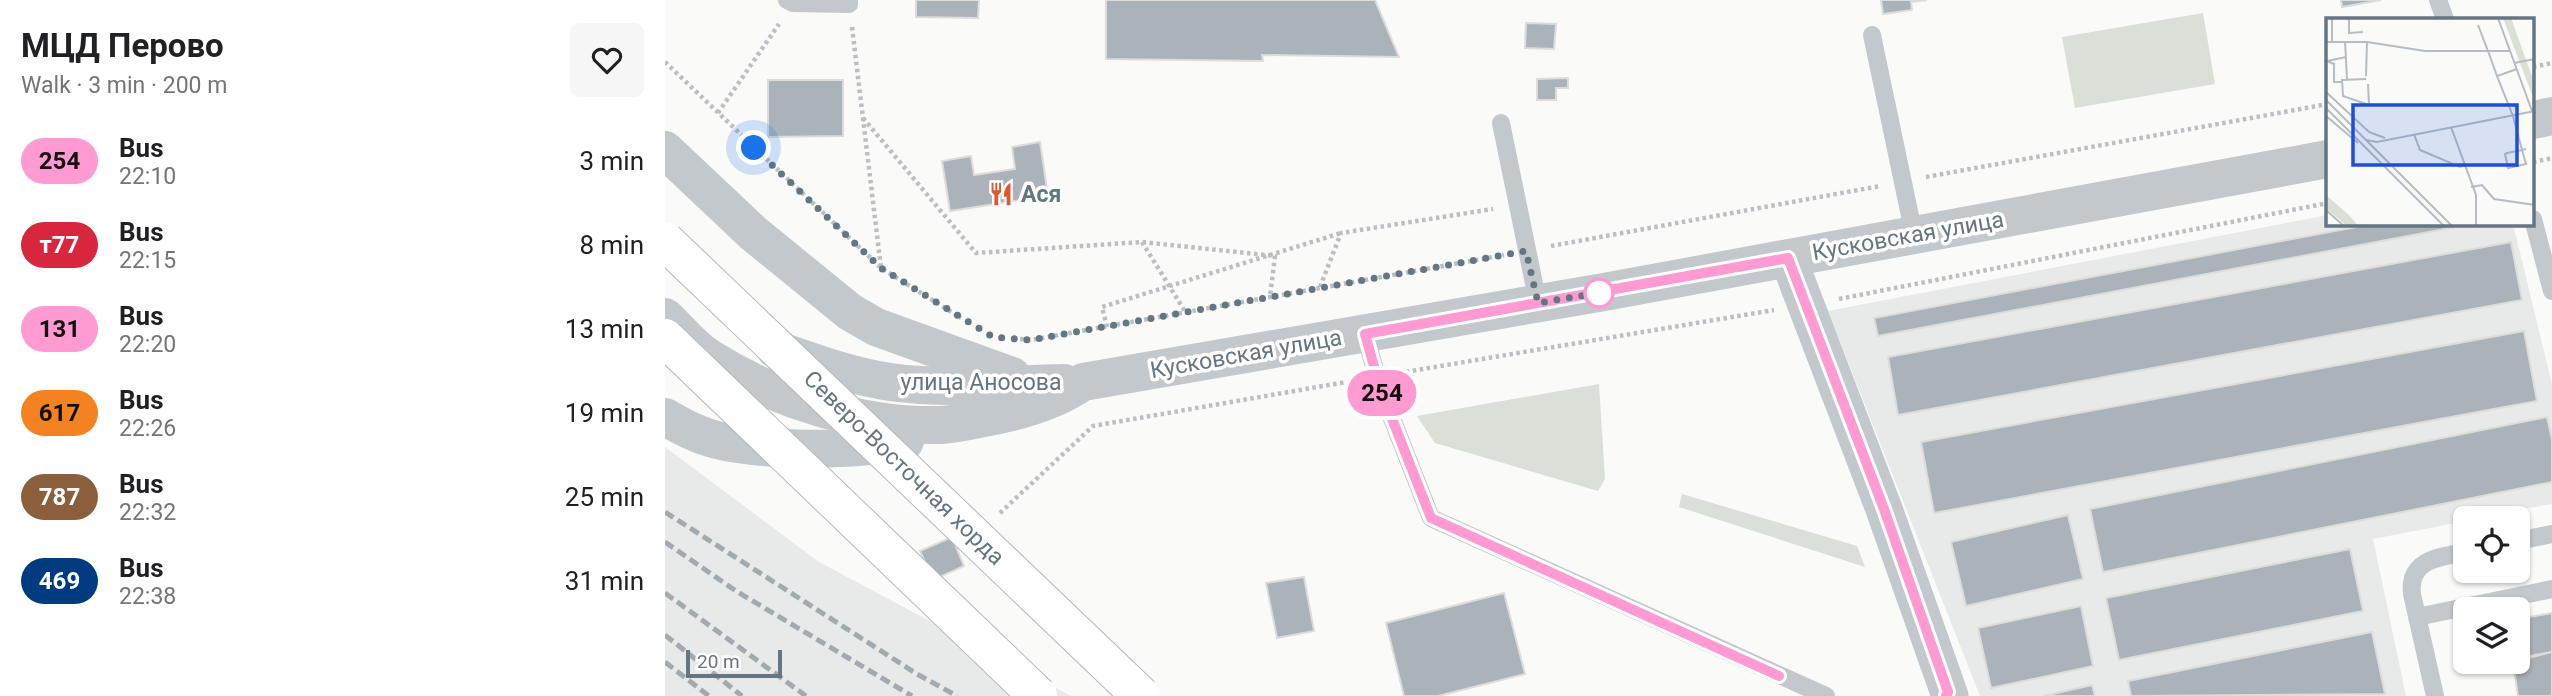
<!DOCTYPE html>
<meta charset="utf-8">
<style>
:root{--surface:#fff;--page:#f6f6f6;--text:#202124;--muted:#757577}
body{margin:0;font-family:Roboto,sans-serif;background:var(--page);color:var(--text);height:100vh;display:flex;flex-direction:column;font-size:26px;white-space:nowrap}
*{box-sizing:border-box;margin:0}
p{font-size:23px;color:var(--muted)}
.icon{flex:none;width:38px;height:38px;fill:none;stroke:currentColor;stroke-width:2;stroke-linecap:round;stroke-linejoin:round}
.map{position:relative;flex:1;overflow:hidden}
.details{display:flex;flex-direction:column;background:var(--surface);width:665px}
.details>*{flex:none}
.badge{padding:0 14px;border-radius:23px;font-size:24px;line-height:46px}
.tools{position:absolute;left:1788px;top:506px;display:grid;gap:14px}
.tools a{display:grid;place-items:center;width:77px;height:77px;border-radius:10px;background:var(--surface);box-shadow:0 2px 5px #0004;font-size:35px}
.scale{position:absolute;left:21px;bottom:18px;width:96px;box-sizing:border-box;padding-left:7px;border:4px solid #657683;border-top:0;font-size:19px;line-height:24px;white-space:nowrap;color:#657683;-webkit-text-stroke:5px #fff;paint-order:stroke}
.you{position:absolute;width:35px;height:35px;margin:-18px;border:5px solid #fff;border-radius:50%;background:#1a73e8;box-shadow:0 0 0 10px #1a73e833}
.map>.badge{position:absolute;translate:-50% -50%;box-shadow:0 0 0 4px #fff}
.round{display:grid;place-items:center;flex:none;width:74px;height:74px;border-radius:10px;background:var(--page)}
.headline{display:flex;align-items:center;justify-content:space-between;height:119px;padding:0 21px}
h1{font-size:33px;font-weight:700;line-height:52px}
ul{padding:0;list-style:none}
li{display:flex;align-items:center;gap:21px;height:84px;padding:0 21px}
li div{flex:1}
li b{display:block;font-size:26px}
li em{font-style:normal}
li .badge{min-width:77px;font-weight:700;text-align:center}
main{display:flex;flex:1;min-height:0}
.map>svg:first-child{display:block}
.built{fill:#e8e9e9}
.green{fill:#dadfd7}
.building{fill:#aab3b9;stroke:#dcdcda;stroke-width:2}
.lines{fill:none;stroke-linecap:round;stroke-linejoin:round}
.path{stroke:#bbbfc2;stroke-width:4.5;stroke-dasharray:3.5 3.5;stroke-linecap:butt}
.service{stroke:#c3c8cc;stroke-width:18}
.minor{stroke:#c3c8cc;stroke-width:37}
.tertiary{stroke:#c3c8cc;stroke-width:38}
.rail{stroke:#a2aab0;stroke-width:5;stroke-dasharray:10 5;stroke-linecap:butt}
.primary-bridge-casing{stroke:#b5babe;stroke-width:40;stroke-linecap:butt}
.primary-bridge{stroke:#fff;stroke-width:38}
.line-casing{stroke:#fff;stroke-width:16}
.line{stroke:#ff9ad2;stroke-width:10}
.walk{stroke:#657683;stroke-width:7;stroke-dasharray:0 12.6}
.stop-dot{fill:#fff;stroke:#ff9ad2;stroke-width:3.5}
.labels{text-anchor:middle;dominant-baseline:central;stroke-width:7;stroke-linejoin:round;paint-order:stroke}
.poi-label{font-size:23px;font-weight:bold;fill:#657683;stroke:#fff;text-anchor:start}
.street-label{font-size:23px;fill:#657683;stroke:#fff}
.inset-road{fill:none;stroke:#b5bdc2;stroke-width:2}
.view{fill:#1d4ed8;fill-opacity:0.15;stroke:#1d4ed8;stroke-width:3.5}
.inset-edge{fill:none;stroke:#657683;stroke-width:3.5}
</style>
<main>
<section class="details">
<div class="headline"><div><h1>МЦД Перово</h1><p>Walk · 3 min · 200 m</p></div><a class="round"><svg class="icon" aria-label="heart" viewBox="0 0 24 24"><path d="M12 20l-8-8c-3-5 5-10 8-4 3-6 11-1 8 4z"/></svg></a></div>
<ul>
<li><span class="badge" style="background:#ff9ad2;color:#111">254</span><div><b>Bus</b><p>22:10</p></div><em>3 min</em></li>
<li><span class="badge" style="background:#d7263d;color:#fff">т77</span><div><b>Bus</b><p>22:15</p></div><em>8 min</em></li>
<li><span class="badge" style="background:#ff9ad2;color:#111">131</span><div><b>Bus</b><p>22:20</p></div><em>13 min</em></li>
<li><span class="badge" style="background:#f58220;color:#111">617</span><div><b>Bus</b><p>22:26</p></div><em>19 min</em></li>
<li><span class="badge" style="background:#8b5e3c;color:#fff">787</span><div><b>Bus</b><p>22:32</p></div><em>25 min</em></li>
<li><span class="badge" style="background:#003b80;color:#fff">469</span><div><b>Bus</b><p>22:38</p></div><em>31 min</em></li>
</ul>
</section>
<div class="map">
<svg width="1887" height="696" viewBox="0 0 1887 696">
<rect width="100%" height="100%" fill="#fafaf8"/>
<!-- built -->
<g class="built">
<polygon points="1663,215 1663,224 1848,224 1887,384 1887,504 1801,518 1801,521 1708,539 1741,696 1315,696 1163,311"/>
<polygon points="0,447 154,562 406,696 0,696"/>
</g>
<!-- green -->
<g class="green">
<polygon points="1538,13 1550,84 1410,108 1397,37"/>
<polygon points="934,384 940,479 933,491 770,443 752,416"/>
<polygon points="1017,494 1192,546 1200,567 1014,507"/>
</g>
<!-- building -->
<g class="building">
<polygon points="251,0 314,0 313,18 251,17"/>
<polygon points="441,0 710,0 734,57 597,55 598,61 441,59"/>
<polygon points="1216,0 1262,0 1246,2 1247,10 1218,14"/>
<polygon points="1676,0 1716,0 1677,7"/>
<polygon points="861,23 891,24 889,49 860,48"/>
<polygon points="903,78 903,88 891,88 891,100 872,100 872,79"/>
<polygon points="103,80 178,80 178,136 103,137"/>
<polygon points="375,142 383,196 285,211 277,161 306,156 309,175 350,169 347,147"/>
<polygon points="1707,224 1801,225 1213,336 1209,318"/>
<polygon points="1846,242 1857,300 1233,415 1223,357"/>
<polygon points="1859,331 1872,401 1269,513 1256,442"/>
<polygon points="1882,417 1887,440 1887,482 1438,572 1425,509"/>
<polygon points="1403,515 1418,579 1301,606 1286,542"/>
<polygon points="287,537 299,566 268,580 255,551"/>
<polygon points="1685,549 1698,611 1454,660 1441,598"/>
<polygon points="639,577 649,631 612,638 601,583"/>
<polygon points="839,593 860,674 773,696 739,696 721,623"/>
<polygon points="1416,606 1428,666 1326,688 1313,628"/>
<polygon points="1887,613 1887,652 1853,658 1853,619"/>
<polygon points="1707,632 1720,694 1466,696 1463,681"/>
<polygon points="1887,652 1887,696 1853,696 1848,662"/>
<polygon points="1427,685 1430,696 1379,696"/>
</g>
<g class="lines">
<!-- path -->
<g class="path">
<polyline points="187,27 216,268 296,318"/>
<polyline points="0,62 215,267"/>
<polyline points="1868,67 1887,63"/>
<polyline points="53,113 114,24"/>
<polyline points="198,118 311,253 477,242 610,256 605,297"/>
<polyline points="1868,162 1887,158"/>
<polyline points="1261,177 1663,104"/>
<polyline points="477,242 521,313"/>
<polyline points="886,246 1215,186"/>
<polyline points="655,287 676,233 828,209"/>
<polyline points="1174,299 1663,203"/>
<polyline points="442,327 437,307 676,233"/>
<polyline points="355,339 366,340 839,255"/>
<polyline points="734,373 1109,310"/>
<polyline points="335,513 428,426 687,381"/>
</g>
<!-- service -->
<g class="service">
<polyline points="122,0 128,3 184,4 184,0"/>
<polyline points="1773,0 1780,19"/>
<polyline points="1207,35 1249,235"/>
<polyline points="836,123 873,303"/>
<polyline points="1868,219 1887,291"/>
<polyline points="700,334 715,388 766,518 1161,696"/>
<polyline points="1853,541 1887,534"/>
<polyline points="1752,617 1887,589"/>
<path d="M1770,696L1747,594C1743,559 1775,557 1801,552"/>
</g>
<!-- minor -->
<polyline class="minor" points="1123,258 1219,509 1285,696"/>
<!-- tertiary -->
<g class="tertiary">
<polyline points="1868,120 1887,116"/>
<polyline points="0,150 88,233 185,312 211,327 347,376"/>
<path d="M0,317C14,330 27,347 43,357C111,400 196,427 276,425C294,424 312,419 329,416C360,410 392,400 418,382L939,292L1663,159"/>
<path d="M110,349C148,362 185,376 225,382C283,390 341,384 399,383"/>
<path d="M0,417C12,424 26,432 39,436C85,453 192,451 240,441"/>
</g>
<!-- rail -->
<g class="rail">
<polyline points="0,512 252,674 292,696"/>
<polyline points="0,542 71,591 247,696"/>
<polyline points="0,593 141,696"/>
<polyline points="0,635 77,696"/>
<polyline points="0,662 44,696"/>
</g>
<!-- primary-bridge casing -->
<g class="primary-bridge-casing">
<g id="primary-bridge">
<polyline points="0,241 476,696"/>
<polyline points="0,338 373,696"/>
</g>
</g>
<!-- primary-bridge -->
<use href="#primary-bridge" class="primary-bridge"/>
</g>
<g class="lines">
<!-- line casing -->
<g class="line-casing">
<polyline id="line" points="1114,676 766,518 715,388 700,334 1123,258 1219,509 1283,692 1281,696"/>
</g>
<!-- line -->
<use href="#line" class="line"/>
<!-- walk -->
<polyline class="walk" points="89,148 216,268 328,337 366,340 861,251 873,303 939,292 934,293"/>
</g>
<!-- icons -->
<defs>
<g id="restaurant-bare" transform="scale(1.89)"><path d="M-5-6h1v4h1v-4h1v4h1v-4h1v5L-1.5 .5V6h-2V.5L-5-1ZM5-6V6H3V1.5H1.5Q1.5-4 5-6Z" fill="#e4572e" stroke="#fff" stroke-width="2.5" paint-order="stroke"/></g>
</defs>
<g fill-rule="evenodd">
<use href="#restaurant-bare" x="336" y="194"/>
</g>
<!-- markers -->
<circle class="stop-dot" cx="934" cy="293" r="14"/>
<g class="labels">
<!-- poi labels -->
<g class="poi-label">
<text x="356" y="194">Ася</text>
</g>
<!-- street labels -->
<g class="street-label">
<text transform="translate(1243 236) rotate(-10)">Кусковская улица</text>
<text transform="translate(581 354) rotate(-10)">Кусковская улица</text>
<text x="316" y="382">улица Аносова</text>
<text transform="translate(239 468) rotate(44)">Северо-Восточная хорда</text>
</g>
</g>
<!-- overview -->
<g transform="translate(1661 18)">
<rect width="208" height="208" fill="#fafaf8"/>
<path d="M177,0H185L208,64V82ZM0,177L24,198L32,208H21L0,190Z" fill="#dadfd7"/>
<path class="inset-road" d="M6,0V23M23,0V15L37,14M172,0L206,93M152,7L162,33H184M19,23L21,61M0,24H41L40,58M41,24L99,33H162L171,58M188,45L209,41M191,51L171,58L187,98L196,132L200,146L182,150L179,136L181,135L196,132L200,131M40,61L16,62L17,78L43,87L42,66M16,64H8V46L1,43L20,39M0,74L43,114L59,120M0,82L127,209M0,90L119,209M0,98L32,125M125,109L150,177V209M88,116L94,132L134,149L139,147M40,122L51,124L209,93M145,169L156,167L168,181L209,187M0,192L19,209"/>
<path class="view" d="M27,87H191V147H27Z"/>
<rect width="208" height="208" class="inset-edge"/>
</g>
</svg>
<div class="tools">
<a><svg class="icon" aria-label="locate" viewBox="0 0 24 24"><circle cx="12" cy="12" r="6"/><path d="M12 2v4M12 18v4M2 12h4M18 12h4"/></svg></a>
<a><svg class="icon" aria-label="layers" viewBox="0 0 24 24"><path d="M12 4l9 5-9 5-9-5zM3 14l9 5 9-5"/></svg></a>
</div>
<div class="scale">20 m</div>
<div class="you" style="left:89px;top:148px"></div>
<b class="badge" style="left:717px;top:393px;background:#ff9ad2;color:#111">254</b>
</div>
</main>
